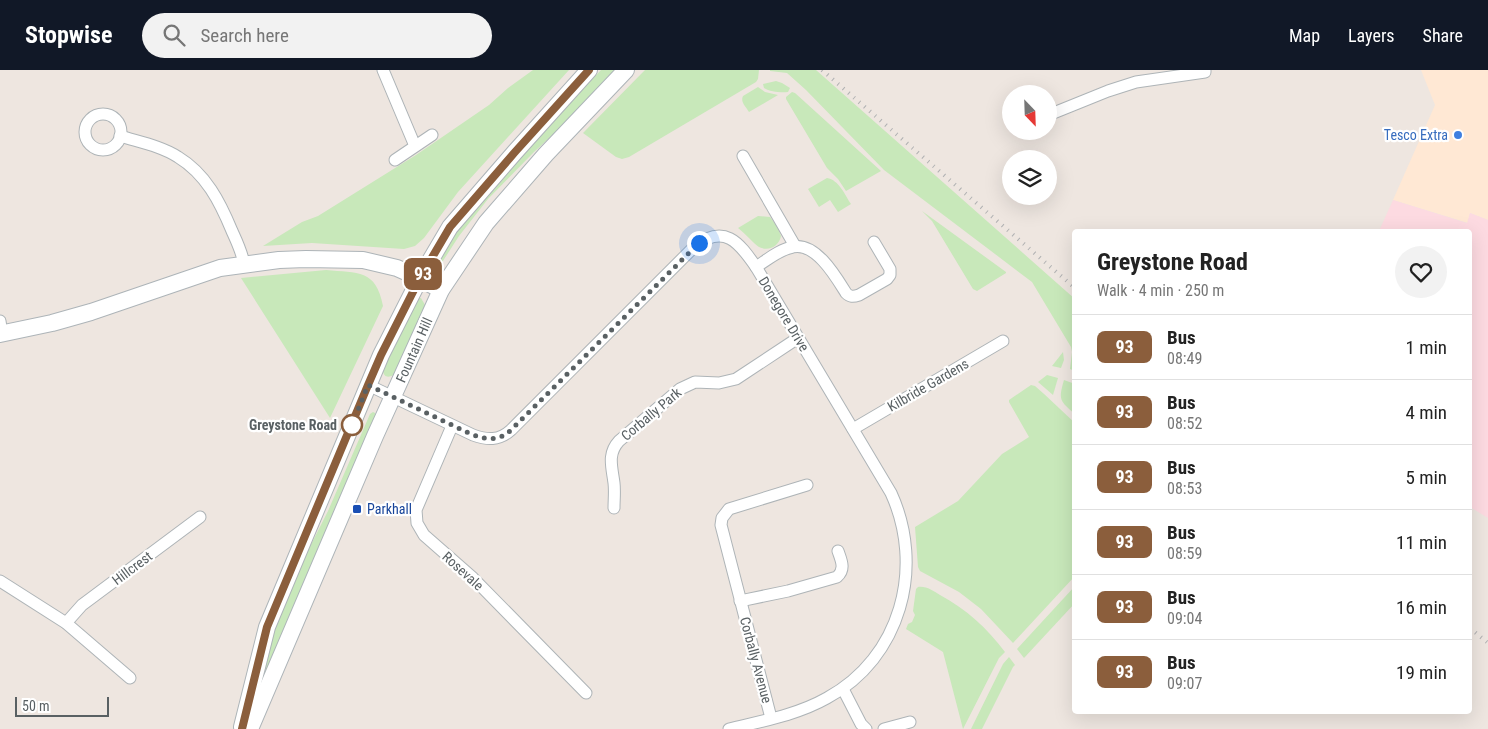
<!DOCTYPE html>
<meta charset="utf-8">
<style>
:root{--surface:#fff;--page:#f2f2f2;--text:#222;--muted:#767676;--line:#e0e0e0;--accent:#111827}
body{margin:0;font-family:"Roboto Condensed",sans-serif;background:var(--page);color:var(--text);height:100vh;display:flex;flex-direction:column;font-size:19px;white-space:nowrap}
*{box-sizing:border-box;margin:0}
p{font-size:16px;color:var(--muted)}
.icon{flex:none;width:28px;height:28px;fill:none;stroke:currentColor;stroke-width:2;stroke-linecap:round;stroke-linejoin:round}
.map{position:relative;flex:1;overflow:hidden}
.drawer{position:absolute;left:1072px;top:159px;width:400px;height:485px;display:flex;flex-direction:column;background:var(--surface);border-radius:5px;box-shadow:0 5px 20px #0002}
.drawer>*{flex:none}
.badge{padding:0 10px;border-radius:8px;font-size:18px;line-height:32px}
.needle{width:32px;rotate:157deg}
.controls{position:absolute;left:1002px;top:15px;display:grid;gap:10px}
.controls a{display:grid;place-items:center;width:55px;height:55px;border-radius:50%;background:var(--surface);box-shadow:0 5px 20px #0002;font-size:25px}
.scale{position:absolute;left:15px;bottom:12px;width:94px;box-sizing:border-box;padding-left:5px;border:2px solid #596063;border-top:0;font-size:14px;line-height:18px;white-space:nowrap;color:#596063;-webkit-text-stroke:4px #fff;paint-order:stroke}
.you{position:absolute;width:25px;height:25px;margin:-12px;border:4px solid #fff;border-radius:50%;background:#1a73e8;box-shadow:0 0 0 8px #1a73e833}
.map>.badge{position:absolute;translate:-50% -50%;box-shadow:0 0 0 2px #fff}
.round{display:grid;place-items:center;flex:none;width:52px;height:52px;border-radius:26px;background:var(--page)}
.overview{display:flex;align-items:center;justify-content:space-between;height:85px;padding:0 25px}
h1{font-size:24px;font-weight:700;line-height:38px}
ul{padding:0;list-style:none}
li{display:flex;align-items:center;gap:15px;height:65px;padding:0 25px;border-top:1px solid var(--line)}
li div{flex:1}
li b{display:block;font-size:19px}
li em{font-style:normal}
li .badge{min-width:55px;font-weight:700;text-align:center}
header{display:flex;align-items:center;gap:30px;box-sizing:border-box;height:70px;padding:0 25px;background:var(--accent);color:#fff}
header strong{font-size:24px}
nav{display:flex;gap:28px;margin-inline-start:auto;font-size:18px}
.search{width:350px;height:45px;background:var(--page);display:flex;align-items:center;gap:12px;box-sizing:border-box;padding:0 18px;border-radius:28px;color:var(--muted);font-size:19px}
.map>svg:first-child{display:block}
.commercial{fill:#ffe8d4}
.medical{fill:#fddae1}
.green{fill:#c8e8ba}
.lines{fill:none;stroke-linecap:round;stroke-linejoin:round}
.street-casing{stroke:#aeb4b7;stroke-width:13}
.secondary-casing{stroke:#adb4b8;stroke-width:18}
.street{stroke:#fff;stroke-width:11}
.secondary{stroke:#fff;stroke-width:16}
.rail{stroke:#b0b1b2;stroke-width:4;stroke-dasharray:1 6;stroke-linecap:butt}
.line-casing{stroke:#fff;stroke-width:11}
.line{stroke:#8b5e3c;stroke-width:8}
.walk{stroke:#596063;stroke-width:5;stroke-dasharray:0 9}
.shop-dot{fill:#3f7fe0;stroke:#fff;stroke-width:2}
.stop-dot{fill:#fff;stroke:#8b5e3c;stroke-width:2.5}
.transit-dot{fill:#1a4fb4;stroke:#fff;stroke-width:2}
.labels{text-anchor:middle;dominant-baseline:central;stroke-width:4.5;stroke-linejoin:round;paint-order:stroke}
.shop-label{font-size:14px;fill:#366cbe;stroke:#fff;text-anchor:end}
.street-label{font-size:14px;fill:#596063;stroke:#fff}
.stop-label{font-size:14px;font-weight:bold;fill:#596063;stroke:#fff;text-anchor:end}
.transit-label{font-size:14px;fill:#164399;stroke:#fff;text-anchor:start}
</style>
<header>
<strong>Stopwise</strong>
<div class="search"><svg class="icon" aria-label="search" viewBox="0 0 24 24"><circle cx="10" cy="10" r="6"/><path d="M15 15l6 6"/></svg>Search here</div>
<nav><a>Map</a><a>Layers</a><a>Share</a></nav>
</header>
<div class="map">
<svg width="1488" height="659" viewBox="0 0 1488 659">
<rect width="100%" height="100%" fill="#eee6e0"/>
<!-- commercial -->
<polygon class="commercial" points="1421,0 1488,0 1488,150 1470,143 1468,153 1393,130 1435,35"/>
<!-- medical -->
<polygon class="medical" points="1393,130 1467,153 1470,143 1488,150 1488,448 1470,437 1470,161 1379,161"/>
<!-- green -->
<g class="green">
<polygon points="533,0 569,0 458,122 424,168 415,176 404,179 312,173 263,176 302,152 318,146 416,85 489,35 508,18"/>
<polygon points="601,0 617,0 575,44 534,82 488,129 459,166 441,194 437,196 436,194 454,164 536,69"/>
<polygon points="645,0 759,0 758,9 756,12 629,87 622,89 616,87 583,63"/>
<polygon points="770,0 816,0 1075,229 1075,301 1070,299 1072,282 1071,277 1032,212 884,100 806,20 787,3 770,1"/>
<path d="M776,11L782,13L790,18L788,22C782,23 770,22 764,18L763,14Z"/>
<path d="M758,17L765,22L778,25L749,42C746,37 740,32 743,26Z"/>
<polygon points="792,22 795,23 881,101 846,121 838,109 827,98 786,29 786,27"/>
<path d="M827,108C839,110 845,125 851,134L838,142L830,130L819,137L808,119Z"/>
<polygon points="922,141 1006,202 1006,203 977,221 973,219 932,151"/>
<path d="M758,146L770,147L777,156L781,166C779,176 769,182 759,177C754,174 745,163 738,158Z"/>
<path d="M326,200C358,203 376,199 383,236L330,348L241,208Z"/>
<path d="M417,228H421L425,235L395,304C389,308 384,308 383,301L413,231Z"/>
<polygon points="1063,282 1064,290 1061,298 1052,296"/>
<polygon points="1047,305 1058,308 1053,325 1038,312"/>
<path d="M1064,310L1075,314V344C1060,331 1058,330 1064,310Z"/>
<path d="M1031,315L1035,316C1049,328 1061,340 1075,353V506L1013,573L981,539L959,522L920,501L918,497L915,457L958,431L1002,384L1029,367L1009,332V330Z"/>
<polygon points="373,342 375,343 376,346 258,622 265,588 289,518 328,441 370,344"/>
<polygon points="1075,516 1075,533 1024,588 1017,579"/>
<path d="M918,517C927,516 933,521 940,525C966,539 987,558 1005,582L999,588L963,659L943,582L906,559L908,554L912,552L915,545L913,541L916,519Z"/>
<polygon points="1009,587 1015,595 1013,597 982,659 971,659 1003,594"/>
</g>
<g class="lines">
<!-- street casing -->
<g class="street-casing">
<g id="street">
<polyline points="383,0 415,76"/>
<polyline points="1051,44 1108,21 1136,12 1205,2 1205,0"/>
<circle cx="103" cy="62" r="18"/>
<path d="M120,66C139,72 161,76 178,87C206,104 220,132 232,161C237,172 242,182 244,194"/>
<polyline points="743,86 795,176"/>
<polyline points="395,90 432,65"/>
<path d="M756,197C767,190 780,179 793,177C816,172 836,207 846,223C850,227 853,227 859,225L887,209L890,205V199L874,172"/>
<polyline points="0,251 2,264"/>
<path d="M368,315L473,365C487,370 499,371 511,360L694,177C724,153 739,172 756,197L891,423C925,497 901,588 827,628C797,645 762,651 729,659"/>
<polyline points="452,356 416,440 417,453 424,465 473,508 586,623"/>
<polyline points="853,359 1003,271"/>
<path d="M614,438C614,430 615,421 614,413C612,397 607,384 619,371L680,319L695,312L719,313L736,309L798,268"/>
<polyline points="0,511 66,553 130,608"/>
<path d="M740,531L788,521L837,507C846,499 841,490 838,481"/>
<polyline points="66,553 82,535 200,447"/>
<polyline points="843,619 861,654 866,659"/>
<polyline points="771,648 721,455 722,448 729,439 807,415"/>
<polyline points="884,659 910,652"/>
</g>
</g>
<!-- secondary casing -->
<g class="secondary-casing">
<g id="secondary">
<polyline points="0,264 52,253 91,242 220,198 279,190 306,189 363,190 397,198 417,207 441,220"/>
<polyline points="242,657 267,557 381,285 420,208 450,157 515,82 589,0"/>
<polyline points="250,659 375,366 441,220 486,153 546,84 626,0"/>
</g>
</g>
<!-- street -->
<use href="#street" class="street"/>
<!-- secondary -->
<use href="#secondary" class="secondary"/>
<!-- rail -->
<g class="rail">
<polyline points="822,0 1075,218"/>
<polyline points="1470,558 1488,573"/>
</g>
</g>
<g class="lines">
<!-- line casing -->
<g class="line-casing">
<polyline id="line" points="242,659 267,557 368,315 381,285 420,208 450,157 515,82 589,0"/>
</g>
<!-- line -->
<use href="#line" class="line"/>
<!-- walk -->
<path class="walk" d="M352,355L368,315L473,365C488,370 499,371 511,360L699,173"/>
</g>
<!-- markers -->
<circle class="shop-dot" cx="1458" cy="65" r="5"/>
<circle class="stop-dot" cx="352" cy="355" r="10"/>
<rect class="transit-dot" x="352" y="434" width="10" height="10" rx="2.5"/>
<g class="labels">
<!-- shop labels -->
<g class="shop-label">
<text x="1448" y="65">Tesco Extra</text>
</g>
<!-- street labels -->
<g class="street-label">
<text transform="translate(784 244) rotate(59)">Donegore Drive</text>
<text transform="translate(414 280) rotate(-66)">Fountain Hill</text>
<text transform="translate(928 315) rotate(-30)">Kilbride Gardens</text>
<text transform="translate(651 344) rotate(-40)">Corbally Park</text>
<text transform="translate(132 498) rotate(-37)">Hillcrest</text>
<text transform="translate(463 501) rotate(42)">Rosevale</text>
<text transform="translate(756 590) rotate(75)">Corbally Avenue</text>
</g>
<!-- stop labels -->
<g class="stop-label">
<text x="337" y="355">Greystone Road</text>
</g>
<!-- transit labels -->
<g class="transit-label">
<text x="367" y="439">Parkhall</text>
</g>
</g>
</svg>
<div class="controls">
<a><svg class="needle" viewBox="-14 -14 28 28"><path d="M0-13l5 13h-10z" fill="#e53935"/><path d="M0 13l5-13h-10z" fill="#767676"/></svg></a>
<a><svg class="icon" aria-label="layers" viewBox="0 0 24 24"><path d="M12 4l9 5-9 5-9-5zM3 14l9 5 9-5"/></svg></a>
</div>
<div class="scale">50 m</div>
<div class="you" style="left:699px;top:173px"></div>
<b class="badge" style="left:423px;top:204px;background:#8b5e3c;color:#fff">93</b>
<section class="drawer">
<div class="overview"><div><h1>Greystone Road</h1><p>Walk · 4 min · 250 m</p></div><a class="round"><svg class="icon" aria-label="heart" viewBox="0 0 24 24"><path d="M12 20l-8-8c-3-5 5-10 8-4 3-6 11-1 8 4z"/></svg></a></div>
<ul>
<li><span class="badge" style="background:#8b5e3c;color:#fff">93</span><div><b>Bus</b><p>08:49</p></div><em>1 min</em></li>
<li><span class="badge" style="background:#8b5e3c;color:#fff">93</span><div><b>Bus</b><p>08:52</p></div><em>4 min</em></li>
<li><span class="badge" style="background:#8b5e3c;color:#fff">93</span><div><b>Bus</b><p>08:53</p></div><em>5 min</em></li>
<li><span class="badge" style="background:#8b5e3c;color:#fff">93</span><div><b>Bus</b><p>08:59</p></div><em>11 min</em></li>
<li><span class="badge" style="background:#8b5e3c;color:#fff">93</span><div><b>Bus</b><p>09:04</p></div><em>16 min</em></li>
<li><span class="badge" style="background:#8b5e3c;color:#fff">93</span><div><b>Bus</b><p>09:07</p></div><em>19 min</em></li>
</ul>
</section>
</div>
